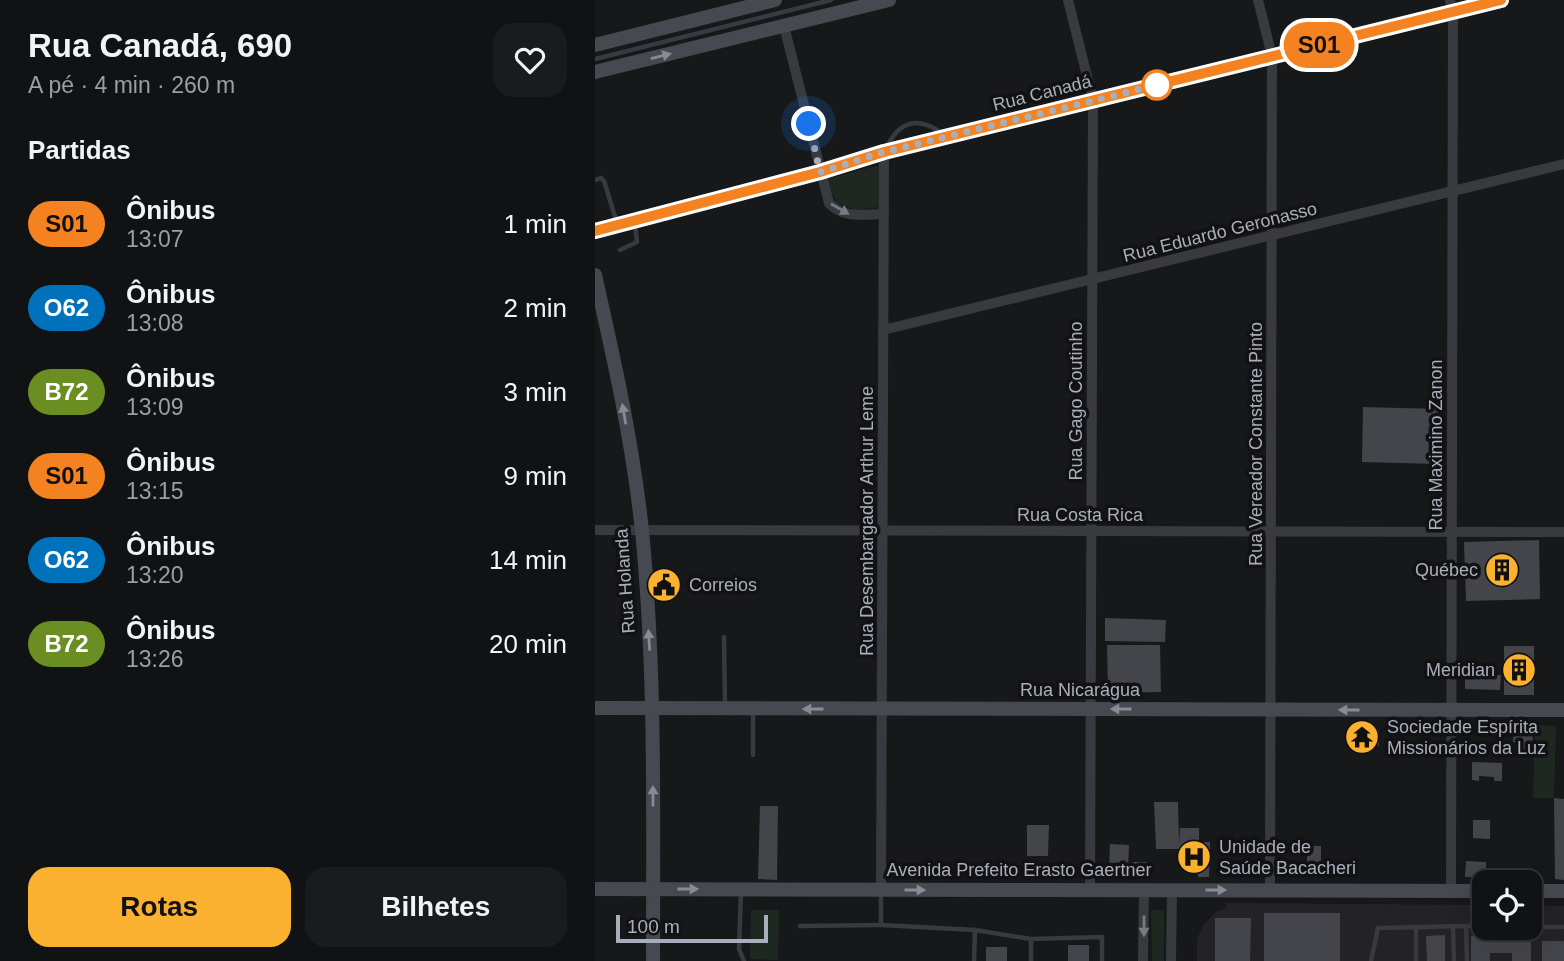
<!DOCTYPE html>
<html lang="pt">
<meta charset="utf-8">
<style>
:root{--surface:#111214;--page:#1a1b1d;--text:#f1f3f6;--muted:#9c9ea0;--line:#303234;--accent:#fab12f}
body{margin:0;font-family:Arial,sans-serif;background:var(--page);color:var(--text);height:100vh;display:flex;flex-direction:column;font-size:26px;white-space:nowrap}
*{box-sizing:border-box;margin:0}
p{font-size:23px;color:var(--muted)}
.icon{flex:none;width:38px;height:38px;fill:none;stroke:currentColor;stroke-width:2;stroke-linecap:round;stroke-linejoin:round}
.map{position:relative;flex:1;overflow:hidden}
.panel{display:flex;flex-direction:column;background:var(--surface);width:595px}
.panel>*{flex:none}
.badge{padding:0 14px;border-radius:23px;font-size:24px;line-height:46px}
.controls{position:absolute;left:877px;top:870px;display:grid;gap:14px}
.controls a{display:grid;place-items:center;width:70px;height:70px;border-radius:14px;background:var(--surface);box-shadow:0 7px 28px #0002,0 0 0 2px var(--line);font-size:35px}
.scale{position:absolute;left:21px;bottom:18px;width:152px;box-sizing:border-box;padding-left:7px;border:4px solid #a9afba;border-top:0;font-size:19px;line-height:24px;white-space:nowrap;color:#a9afba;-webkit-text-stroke:5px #121215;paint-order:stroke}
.you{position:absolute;width:35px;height:35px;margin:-18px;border:5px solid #fff;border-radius:50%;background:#1a73e8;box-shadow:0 0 0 10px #1a73e833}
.map>.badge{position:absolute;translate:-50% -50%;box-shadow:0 0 0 4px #fff}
h2{padding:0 28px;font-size:26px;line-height:63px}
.round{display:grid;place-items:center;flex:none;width:74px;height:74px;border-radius:21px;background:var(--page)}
.summary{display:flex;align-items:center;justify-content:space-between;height:119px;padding:0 28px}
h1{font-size:33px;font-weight:700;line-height:52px}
.cta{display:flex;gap:14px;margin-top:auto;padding:14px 28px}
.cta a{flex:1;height:80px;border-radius:21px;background:var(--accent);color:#111;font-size:28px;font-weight:700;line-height:80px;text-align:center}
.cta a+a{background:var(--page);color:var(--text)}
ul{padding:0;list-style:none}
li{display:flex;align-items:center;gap:21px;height:84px;padding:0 28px}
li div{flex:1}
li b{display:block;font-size:26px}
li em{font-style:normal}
li .badge{min-width:77px;font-weight:700;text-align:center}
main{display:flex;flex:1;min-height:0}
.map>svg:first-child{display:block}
.built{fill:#232327}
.green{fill:#1f2820}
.building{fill:#43454a}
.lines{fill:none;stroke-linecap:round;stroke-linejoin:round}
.lane{stroke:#383a3f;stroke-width:4.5}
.street{stroke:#383a3f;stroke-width:10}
.secondary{stroke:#46494f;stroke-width:14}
.primary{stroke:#54575e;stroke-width:16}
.oneway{fill:#868b95}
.oneway2{fill:#767a83}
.line-casing{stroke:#fff;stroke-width:16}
.line{stroke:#f58220;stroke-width:10}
.walk{stroke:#a9afba;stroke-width:7;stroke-dasharray:0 12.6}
.stop-dot{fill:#fff;stroke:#f58220;stroke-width:3.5}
.labels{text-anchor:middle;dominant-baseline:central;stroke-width:7;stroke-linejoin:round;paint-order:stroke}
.street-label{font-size:18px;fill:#a9afba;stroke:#121215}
.poi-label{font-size:18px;fill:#a9afba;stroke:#121215;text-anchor:start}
</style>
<main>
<section class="panel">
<div class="summary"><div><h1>Rua Canadá, 690</h1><p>A pé · 4 min · 260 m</p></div><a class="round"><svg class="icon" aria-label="heart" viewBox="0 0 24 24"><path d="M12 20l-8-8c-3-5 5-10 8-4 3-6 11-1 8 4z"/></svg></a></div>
<h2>Partidas</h2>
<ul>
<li><span class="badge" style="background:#f58220;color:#111">S01</span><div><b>Ônibus</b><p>13:07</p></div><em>1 min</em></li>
<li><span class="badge" style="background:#0072bc;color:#fff">O62</span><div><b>Ônibus</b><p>13:08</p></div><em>2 min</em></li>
<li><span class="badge" style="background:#6b8e23;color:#fff">B72</span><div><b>Ônibus</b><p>13:09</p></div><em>3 min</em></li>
<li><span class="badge" style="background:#f58220;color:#111">S01</span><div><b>Ônibus</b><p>13:15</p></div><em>9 min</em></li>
<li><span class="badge" style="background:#0072bc;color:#fff">O62</span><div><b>Ônibus</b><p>13:20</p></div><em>14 min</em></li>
<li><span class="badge" style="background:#6b8e23;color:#fff">B72</span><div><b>Ônibus</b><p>13:26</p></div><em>20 min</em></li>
</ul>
<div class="cta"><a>Rotas</a><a>Bilhetes</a></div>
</section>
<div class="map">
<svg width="969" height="961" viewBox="0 0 969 961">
<rect width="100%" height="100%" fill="#17181a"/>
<!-- built -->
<polygon class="built" points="631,903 889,905 889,928 934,928 935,905 969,906 969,961 602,961 602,939 609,924 622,911 631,909"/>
<!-- green -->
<g class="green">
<polygon points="285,165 285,207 261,210 241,203 232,179"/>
<polygon points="940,725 961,726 959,798 938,798"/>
<polygon points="156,910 184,910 183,960 155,959"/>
<polygon points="556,910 569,910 569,961 557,961"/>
</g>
<!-- building -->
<g class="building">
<polygon points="768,407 843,409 842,464 767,462"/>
<polygon points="944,540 945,599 871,601 869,542"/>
<polygon points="510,618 571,620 570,642 510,641"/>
<polygon points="512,645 565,645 566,692 513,693"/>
<rect x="909" y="646" width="30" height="49"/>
<polygon points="870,674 906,675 905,690 870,689"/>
<polygon points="751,729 784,730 784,746 751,744"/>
<polygon points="919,730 938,732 937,754 922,753 922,743 918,742"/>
<polygon points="877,762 907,763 907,781 899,781 899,777 884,776 884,781 877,780"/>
<polygon points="959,798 969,799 969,880 960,879"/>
<polygon points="559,802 583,802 584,843 585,828 604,828 604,842 615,842 614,877 603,877 603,866 585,866 584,849 561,849"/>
<polygon points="165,806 183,806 182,880 163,879"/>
<polygon points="878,820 895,820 895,839 878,838"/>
<polygon points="432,825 454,825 453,856 432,856"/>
<polygon points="515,844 534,845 533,871 514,870"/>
<rect x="712" y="846" width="14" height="31"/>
<polygon points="871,861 891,862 891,877 870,877"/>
<polygon points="537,862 552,862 551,877 537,876"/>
<rect x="669" y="913" width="76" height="48"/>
<polygon points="620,918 656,918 655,961 620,961"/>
<polygon points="894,931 918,931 918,936 936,936 936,961 917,961 917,953 895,953 895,961 876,961 876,936 894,936"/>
<polygon points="850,935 850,961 832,961 831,936"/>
<rect x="947" y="941" width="22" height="20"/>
<rect x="473" y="945" width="21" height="16"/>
<rect x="391" y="947" width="21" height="14"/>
</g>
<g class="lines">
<!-- lane -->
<g class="lane">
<polyline points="0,59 236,0"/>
<path d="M291,148C305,120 323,116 348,134"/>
<polyline points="0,180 6,178 9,181 21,220"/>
<polyline points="25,250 42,242 40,225"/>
<polyline points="129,637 130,706"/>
<polyline points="158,755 158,709"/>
<polyline points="286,892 286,925 380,930 436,939 507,937 507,961"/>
<polyline points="146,893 144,949 149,961"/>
<polyline points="205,926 286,925"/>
<polyline points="858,926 859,961"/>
<polyline points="934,927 969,927"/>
<polyline points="379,961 380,930"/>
<polyline points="436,961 436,939"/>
<polyline points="776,961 783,928 871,926"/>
<polyline points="821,961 821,927"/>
<polyline points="872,961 871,926 889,926"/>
</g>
<!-- street -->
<g class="street">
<polyline points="473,0 498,100 495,890"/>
<polyline points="663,0 677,56 675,890"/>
<polyline points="855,0 858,12 856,891"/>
<path d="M189,26L234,203C249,219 268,214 289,214"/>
<polyline points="288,330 969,164"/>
<polyline points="0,530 969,532"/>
<polyline points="286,889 289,152"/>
<polyline points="548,961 549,890"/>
<polyline points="576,961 577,890"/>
</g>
<!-- secondary -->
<g class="secondary">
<polyline points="0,45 180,0"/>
<polyline points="0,72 294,0"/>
<path d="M0,275C19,359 38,444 47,531C61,674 58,818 58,961"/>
<polyline points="0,708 969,710"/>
<polyline points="0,889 889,891"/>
<polyline points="934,891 969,891"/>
</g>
<!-- primary -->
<polyline class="primary" points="0,231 225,172 289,152 906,0"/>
</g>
<!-- one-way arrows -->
<defs><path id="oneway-solid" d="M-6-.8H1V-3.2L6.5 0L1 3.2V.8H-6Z" transform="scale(1.75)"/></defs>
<g class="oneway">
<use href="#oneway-solid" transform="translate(66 56) rotate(-14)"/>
<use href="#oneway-solid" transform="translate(29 414) rotate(-100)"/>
<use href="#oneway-solid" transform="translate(54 640) rotate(-94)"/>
<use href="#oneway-solid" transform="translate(218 709) rotate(-180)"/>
<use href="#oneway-solid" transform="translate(526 709) rotate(-180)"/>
<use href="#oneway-solid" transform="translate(754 710) rotate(-180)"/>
<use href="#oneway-solid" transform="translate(58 796) rotate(-90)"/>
<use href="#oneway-solid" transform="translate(93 889)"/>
<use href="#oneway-solid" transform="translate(320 890)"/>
<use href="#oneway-solid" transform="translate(621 890)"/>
</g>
<g class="oneway2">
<use href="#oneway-solid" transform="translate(245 209) rotate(30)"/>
<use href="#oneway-solid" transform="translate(549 926) rotate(90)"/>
</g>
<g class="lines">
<!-- line casing -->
<g class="line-casing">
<polyline id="line" points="0,231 225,172 289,152 906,0"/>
</g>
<!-- line -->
<use href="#line" class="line"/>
<!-- walk -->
<polyline class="walk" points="214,124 225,172 289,152 562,85"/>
</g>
<!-- icons -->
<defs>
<g id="building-disc" transform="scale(1.75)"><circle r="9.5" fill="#fab12f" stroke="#121215"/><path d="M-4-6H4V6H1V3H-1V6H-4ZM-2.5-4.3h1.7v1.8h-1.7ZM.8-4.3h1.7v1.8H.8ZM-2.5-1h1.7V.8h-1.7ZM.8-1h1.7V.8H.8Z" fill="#111"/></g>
<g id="civic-disc" transform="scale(1.75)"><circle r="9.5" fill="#fab12f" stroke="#121215"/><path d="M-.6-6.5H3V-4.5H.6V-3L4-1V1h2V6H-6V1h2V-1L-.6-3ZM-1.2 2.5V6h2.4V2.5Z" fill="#111"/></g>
<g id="temple-disc" transform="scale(1.75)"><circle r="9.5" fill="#fab12f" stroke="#121215"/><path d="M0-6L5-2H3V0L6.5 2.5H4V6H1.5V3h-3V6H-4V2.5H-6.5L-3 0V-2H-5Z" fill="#111"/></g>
<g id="hospital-disc" transform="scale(1.75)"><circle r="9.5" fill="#fab12f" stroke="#121215"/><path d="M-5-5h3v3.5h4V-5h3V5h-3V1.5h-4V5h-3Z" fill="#111"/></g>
</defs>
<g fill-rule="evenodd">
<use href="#building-disc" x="907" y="570"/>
<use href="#civic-disc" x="69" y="585"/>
<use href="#building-disc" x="924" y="670"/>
<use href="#temple-disc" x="767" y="737"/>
<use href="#hospital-disc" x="599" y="857"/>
</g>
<!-- markers -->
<circle class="stop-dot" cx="562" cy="85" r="14"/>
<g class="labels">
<!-- street labels -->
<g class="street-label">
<text transform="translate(447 93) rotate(-14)">Rua Canadá</text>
<text transform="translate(625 232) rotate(-14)">Rua Eduardo Geronasso</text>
<text transform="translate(481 401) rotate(-90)">Rua Gago Coutinho</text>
<text transform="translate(661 444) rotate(-90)">Rua Vereador Constante Pinto</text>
<text transform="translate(841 445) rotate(-90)">Rua Maximino Zanon</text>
<text x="485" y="515">Rua Costa Rica</text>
<text transform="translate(272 521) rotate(-90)">Rua Desembargador Arthur Leme</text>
<text transform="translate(30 581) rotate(-94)">Rua Holanda</text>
<text x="485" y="690">Rua Nicarágua</text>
<text x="424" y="870">Avenida Prefeito Erasto Gaertner</text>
</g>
<!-- poi labels -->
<g class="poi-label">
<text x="883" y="570" text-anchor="end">Québec</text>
<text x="94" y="585">Correios</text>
<text x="900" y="670" text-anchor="end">Meridian</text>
<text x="792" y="727">Sociedade Espírita<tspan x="792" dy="21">Missionários da Luz</tspan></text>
<text x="624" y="847">Unidade de<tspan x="624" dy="21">Saúde Bacacheri</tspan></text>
</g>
</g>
</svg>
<div class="controls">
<a><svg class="icon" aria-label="locate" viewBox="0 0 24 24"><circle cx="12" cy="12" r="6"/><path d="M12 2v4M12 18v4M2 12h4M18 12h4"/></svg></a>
</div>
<div class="scale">100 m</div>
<div class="you" style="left:214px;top:124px"></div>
<b class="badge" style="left:724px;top:45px;background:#f58220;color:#111">S01</b>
</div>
</main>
